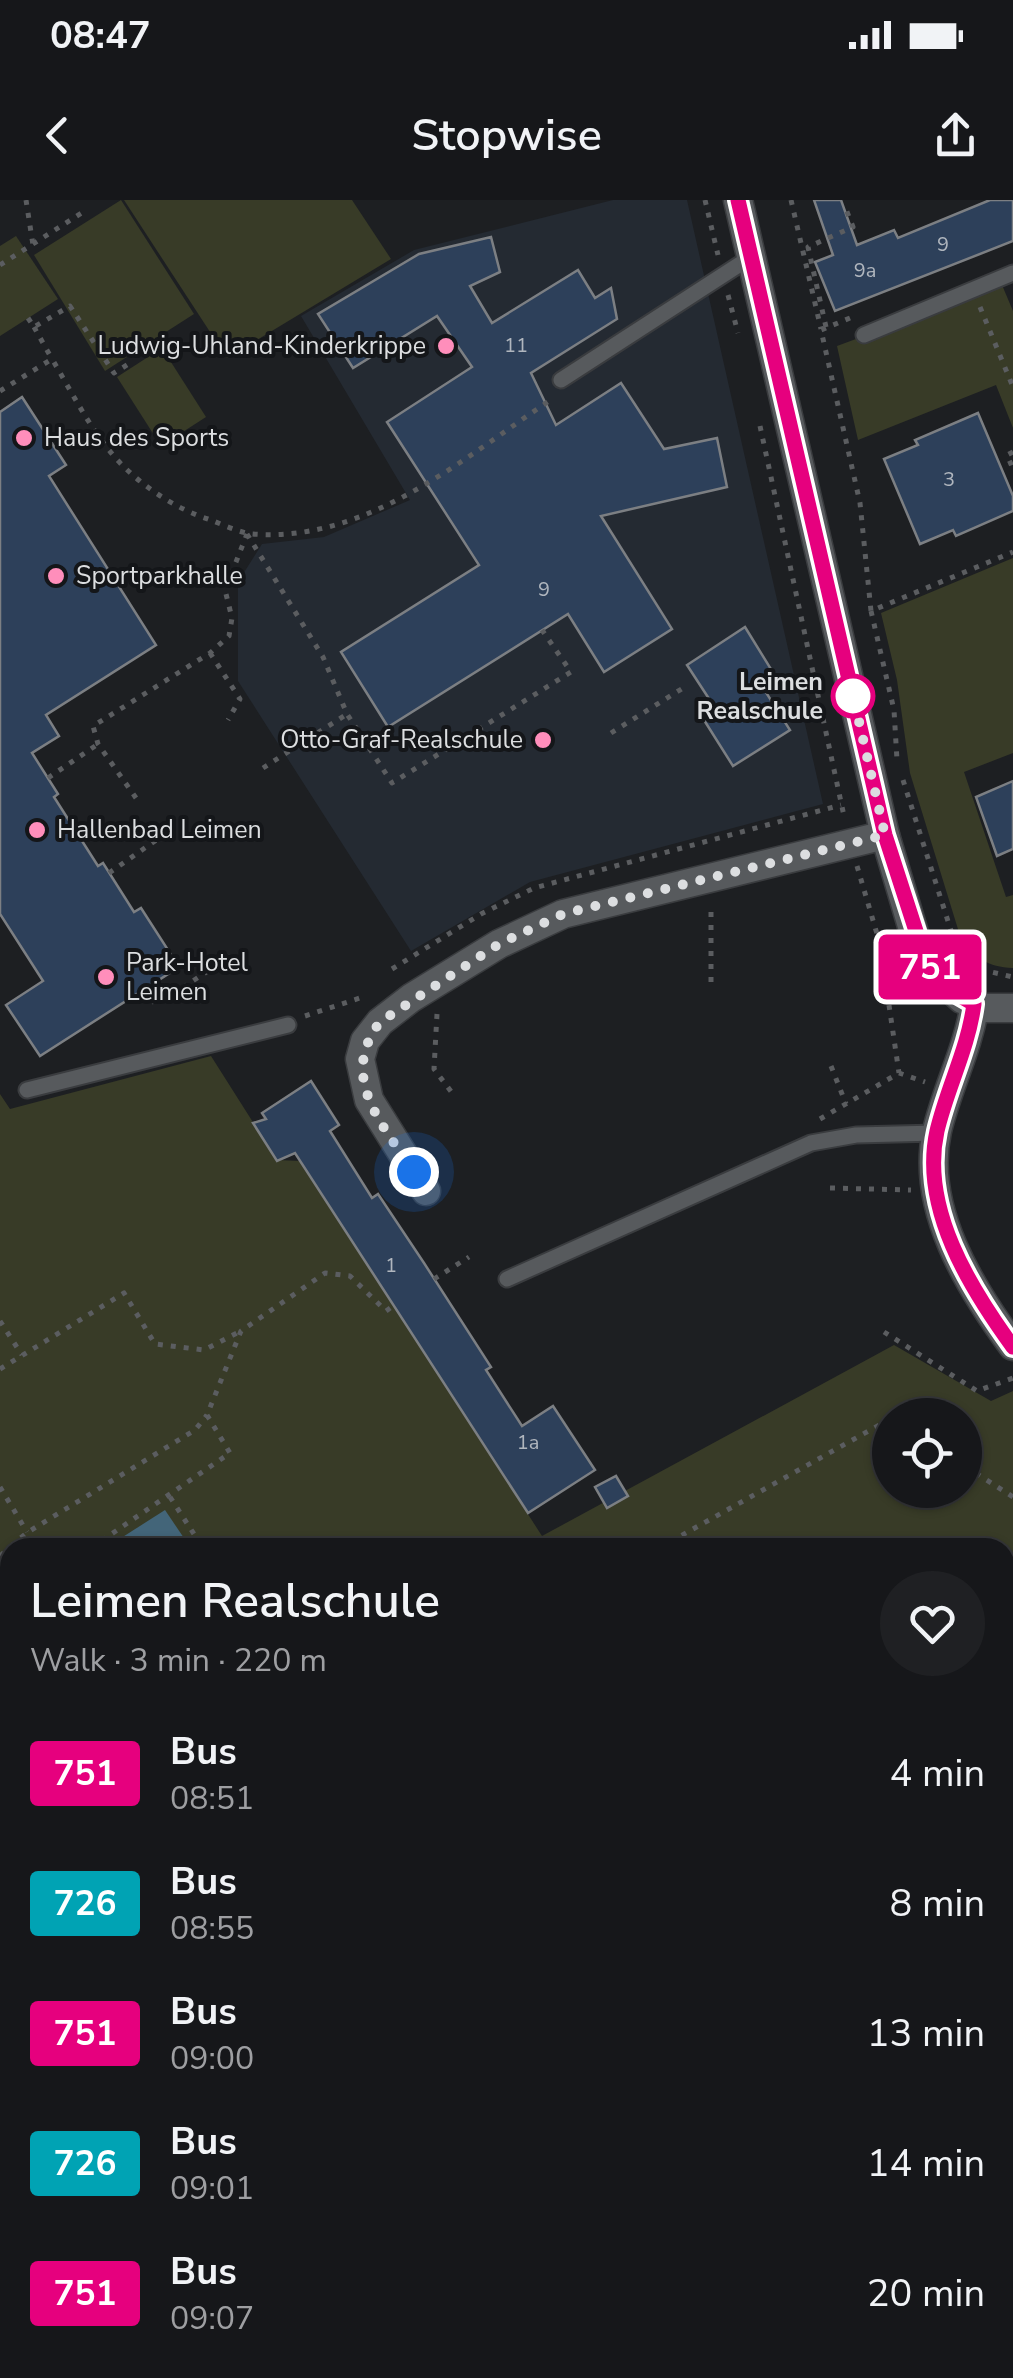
<!DOCTYPE html>
<meta charset="utf-8">
<style>
:root{--surface:#16171a;--page:#1f2023;--text:#f1f3f6;--muted:#9e9fa2;--line:#353639}
body{margin:0;font-family:"Nunito Sans",sans-serif;background:var(--page);color:var(--text);height:100vh;display:flex;flex-direction:column;font-size:38px;white-space:nowrap}
*{box-sizing:border-box;margin:0}
p{font-size:32px;color:var(--muted)}
.icon{flex:none;width:55px;height:55px;fill:none;stroke:currentColor;stroke-width:2;stroke-linecap:round;stroke-linejoin:round}
.map{position:relative;flex:1;overflow:hidden}
.drawer{position:absolute;left:0px;top:1338px;width:1015px;height:842px;display:flex;flex-direction:column;background:var(--surface);border-radius:30px 30px 0 0;box-shadow:0 2px 8px #0004,0 0 0 2px var(--line)}
.drawer>*{flex:none}
.badge{padding:0 20px;border-radius:8px;font-size:35px;line-height:65px}
.buttons{position:absolute;left:872px;top:1198px;display:grid;gap:20px}
.buttons a{display:grid;place-items:center;width:110px;height:110px;border-radius:50%;background:var(--surface);box-shadow:0 2px 8px #0004,0 0 0 2px var(--line);font-size:50px}
.you{position:absolute;width:50px;height:50px;margin:-25px;border:8px solid #fff;border-radius:50%;background:#1a73e8;box-shadow:0 0 0 15px #1a73e833}
.map>.badge{position:absolute;translate:-50% -50%;box-shadow:0 0 0 5px #fff}
.round{display:grid;place-items:center;flex:none;width:105px;height:105px;border-radius:52px;background:var(--page)}
.headline{display:flex;align-items:center;justify-content:space-between;height:170px;padding:0 30px}
h1{font-size:48px;font-weight:600;line-height:75px}
ul{padding:0;list-style:none}
li{display:flex;align-items:center;gap:30px;height:130px;padding:0 30px}
li div{flex:1}
li b{display:block;font-size:38px}
li em{font-style:normal}
li .badge{min-width:110px;font-weight:700;text-align:center}
.status{display:flex;justify-content:space-between;align-items:center;height:70px;padding:0 50px;background:var(--surface);direction:ltr}
.status svg{height:28px;fill:currentColor}
header{display:flex;justify-content:space-between;align-items:center;height:130px;padding:0 30px;background:var(--surface);font-size:45px;font-weight:600}
.map>svg:first-child{display:block}
.built{fill:#242a32}
.green{fill:#383b27;fill-rule:evenodd}
.water{fill:#436579}
.building{fill:#2d405a;stroke:#7c7f83;stroke-width:2.5}
.lines{fill:none;stroke-linecap:round;stroke-linejoin:round}
.service-casing{stroke:#3a3c3f;stroke-width:19}
.minor-casing{stroke:#3a3c3f;stroke-width:31}
.secondary-casing{stroke:#3a3c3f;stroke-width:31}
.path{stroke:#5b5d60;stroke-width:5;stroke-dasharray:5 8;stroke-linecap:butt}
.service{stroke:#575a5d;stroke-width:15}
.minor{stroke:#575a5d;stroke-width:28}
.secondary{stroke:#547764;stroke-width:28}
.line-casing{stroke:#fff;stroke-width:22}
.line{stroke:#e6007e;stroke-width:15}
.walk{stroke:#dcdee0;stroke-width:10;stroke-dasharray:0 18}
.poi-dot{fill:#ff8ebb;stroke:#141619;stroke-width:4}
.stop-dot{fill:#fff;stroke:#e6007e;stroke-width:5}
.labels{text-anchor:middle;dominant-baseline:central;stroke-width:8;stroke-linejoin:round;paint-order:stroke}
.number-label{font-size:20px;fill:#b0b6be}
.poi-label{font-size:25px;fill:#dcdee0;stroke:#141619;text-anchor:start}
.stop-label{font-size:25px;font-weight:bold;fill:#dcdee0;stroke:#141619;text-anchor:end}
</style>
<div class="status"><b>08:47</b><svg viewBox="0 0 49 12"><path d="M0 12V9h3v3zM5 12V6h3v6zM10 12V3h3v9zM15 12V0h3v12zM26 1h20v11H26zM47 4h2v5h-2z"/></svg></div>
<header><svg class="icon" aria-label="back" viewBox="0 0 24 24"><path d="M15 5l-7 7 7 7"/></svg>Stopwise<svg class="icon" aria-label="share" viewBox="0 0 24 24"><path d="M12 15V3M7 8l5-5 5 5M5 13v7h14v-7"/></svg></header>
<div class="map">
<svg width="1013" height="2178" viewBox="0 0 1013 2178">
<rect width="100%" height="100%" fill="#1d1f22"/>
<!-- built -->
<polygon class="built" points="613,0 687,0 823,604 530,682 411,751 238,481 238,382 262,344 324,337 410,300 301,116 414,50"/>
<!-- green -->
<g class="green">
<polygon points="121,0 194,114 105,171 34,55"/>
<polygon points="124,0 352,0 391,59 227,158"/>
<polygon points="16,36 58,99 0,136 0,46"/>
<polygon points="1002,85 1013,111 1013,228 996,185 858,240 837,146"/>
<polygon points="162,148 206,217 161,246 117,177"/>
<path d="M1013,358V553L964,572L1006,697L1013,695V768C987,767 977,758 961,739L910,573L897,480L881,413Z"/>
<path d="M211,856L277,960L301,961L542,1336L894,1145L991,1201L1013,1191V1773L1005,1778V1348H10V1913L0,1894V894L10,909ZM890,1215H965V1290H890Z"/>
<polygon points="1013,1948 1013,2178 562,2178 579,2170 1005,2170 1005,1953"/>
<polygon points="10,1974 10,2156 0,2160 0,1978"/>
</g>
<!-- water -->
<polygon class="water" points="165,1310 190,1347 107,1347"/>
<!-- building -->
<g class="building">
<polygon points="814,0 841,0 857,45 894,30 898,38 990,0 1013,0 1013,41 835,111 815,62 833,55"/>
<polygon points="491,37 500,72 470,86 492,123 578,70 595,98 611,88 617,119 531,173 556,225 621,183 664,249 717,238 727,287 601,316 672,429 604,472 568,414 388,527 341,452 479,365 387,222 472,167 437,116 353,168 318,114 419,54"/>
<polygon points="22,197 66,265 49,276 156,445 46,515 59,536 32,553 58,594 54,597 98,666 103,663 134,712 141,708 179,767 40,856 6,805 43,781 0,714 0,212"/>
<polygon points="978,213 1013,296 1013,311 956,336 953,330 920,344 884,259 918,245 915,240"/>
<polygon points="745,427 774,474 760,483 790,530 733,566 704,520 717,511 687,465"/>
<polygon points="1013,581 1013,649 997,656 976,597"/>
<polygon points="311,881 339,925 330,931 372,998 378,994 424,1063 491,1167 486,1170 522,1226 553,1206 595,1270 528,1313 295,953 277,961 253,923 266,919 262,913"/>
<polygon points="616,1276 628,1296 607,1308 595,1287"/>
</g>
<g class="lines">
<!-- service casing -->
<g class="service-casing">
<g id="service">
<polyline points="864,135 1013,73"/>
<polyline points="561,180 751,57"/>
<polyline points="27,890 288,825"/>
<polyline points="507,1079 811,943 856,935 937,933"/>
</g>
</g>
<!-- minor casing -->
<g class="minor-casing">
<g id="minor">
<polyline points="738,0 885,635 917,743 939,778 962,799 984,808 1013,808"/>
<path d="M975,804C968,849 947,888 937,931C920,1008 970,1088 1013,1146"/>
<polyline points="426,991 369,900 360,859 365,841 380,822 411,798 499,744 563,714 885,635"/>
</g>
</g>
<!-- secondary casing -->
<g class="secondary-casing">
<g id="secondary">
<polyline points="1005,1864 1013,1860"/>
<polyline points="359,2178 376,2170"/>
</g>
</g>
<!-- path -->
<g class="path">
<polyline points="26,0 33,45"/>
<polyline points="705,0 718,55"/>
<polyline points="791,0 821,129"/>
<polyline points="0,65 83,12"/>
<polyline points="728,95 738,133"/>
<polyline points="980,107 1013,187"/>
<polyline points="28,118 34,127 70,106 114,173 130,163"/>
<polyline points="850,118 821,130 860,303 871,411 1013,352"/>
<polyline points="34,127 52,159"/>
<polyline points="826,127 808,47 853,27 844,4"/>
<path d="M0,191L52,159C70,189 87,223 109,250C132,280 173,308 208,319C222,324 237,332 252,334C367,343 462,259 552,199"/>
<polyline points="760,226 844,616"/>
<polyline points="1013,252 1007,255 1013,269"/>
<polyline points="247,334 323,457 347,514 392,583 571,472 542,430"/>
<polyline points="871,411 894,510 897,560"/>
<polyline points="210,453 240,499 228,520"/>
<polyline points="611,533 688,485"/>
<polyline points="263,568 347,514"/>
<polyline points="48,578 98,544"/>
<polyline points="903,580 954,740 978,769 1013,777"/>
<polyline points="136,598 98,544 93,526 210,453 229,436 232,418 225,390 247,334"/>
<polyline points="857,666 880,744 899,873"/>
<polyline points="109,673 162,636"/>
<polyline points="392,769 481,714 534,688 841,605"/>
<polyline points="711,782 711,705"/>
<polyline points="145,788 156,805 237,752"/>
<polyline points="437,814 434,869 453,894"/>
<polyline points="305,816 366,796"/>
<polyline points="831,866 846,904"/>
<polyline points="820,919 899,873 925,882"/>
<polyline points="830,988 911,990"/>
<polyline points="434,1079 469,1057"/>
<polyline points="0,1121 22,1155"/>
<polyline points="884,1132 977,1191 1013,1178"/>
<polyline points="0,1169 124,1093 155,1144 204,1150 239,1132"/>
<polyline points="897,1215 904,1211 907,1215"/>
<polyline points="965,1266 1013,1297"/>
<polyline points="0,1287 27,1332"/>
<polyline points="170,1297 203,1348"/>
<polyline points="23,1348 18,1340 28,1332 195,1230 207,1215"/>
<polyline points="91,1348 230,1253 207,1215 241,1131 325,1073 350,1076 386,1111 393,1106"/>
<polyline points="659,1348 890,1219"/>
<polyline points="0,1356 18,1340"/>
<polyline points="0,1377 10,1392"/>
<polyline points="1005,1595 1013,1587"/>
<polyline points="1005,1789 1013,1784"/>
<polyline points="0,1918 10,1932"/>
<polyline points="1005,1941 1013,1936"/>
<polyline points="130,2170 134,2178"/>
<polyline points="223,2178 241,2170"/>
<polyline points="530,2178 547,2170"/>
</g>
<!-- service -->
<use href="#service" class="service"/>
<!-- minor -->
<use href="#minor" class="minor"/>
<!-- secondary -->
<use href="#secondary" class="secondary"/>
</g>
<g class="lines">
<!-- line casing -->
<g class="line-casing">
<path id="line" d="M738,0L885,635L926,762L950,790L974,804C968,849 947,888 937,931C920,1008 970,1088 1013,1147"/>
</g>
<!-- line -->
<use href="#line" class="line"/>
<!-- walk -->
<path class="walk" d="M414,972C382,924 338,877 380,822L499,744L563,714L885,635L850,482L853,496"/>
</g>
<!-- markers -->
<g class="poi-dot">
<circle cx="446" cy="146" r="10"/>
<circle cx="24" cy="238" r="10"/>
<circle cx="56" cy="376" r="10"/>
<circle cx="543" cy="540" r="10"/>
<circle cx="37" cy="630" r="10"/>
<circle cx="106" cy="777" r="10"/>
</g>
<circle class="stop-dot" cx="853" cy="496" r="20"/>
<g class="labels">
<!-- number labels -->
<g class="number-label">
<text x="943" y="44">9</text>
<text x="865" y="70">9a</text>
<text x="516" y="145">11</text>
<text x="949" y="279">3</text>
<text x="544" y="389">9</text>
<text x="391" y="1065">1</text>
<text x="528" y="1242">1a</text>
</g>
<!-- poi labels -->
<g class="poi-label">
<text x="426" y="146" text-anchor="end">Ludwig-Uhland-Kinderkrippe</text>
<text x="44" y="238">Haus des Sports</text>
<text x="76" y="376">Sportparkhalle</text>
<text x="523" y="540" text-anchor="end">Otto-Graf-Realschule</text>
<text x="57" y="630">Hallenbad Leimen</text>
<text x="126" y="763">Park-Hotel<tspan x="126" dy="29">Leimen</tspan></text>
</g>
<!-- stop labels -->
<g class="stop-label">
<text x="823" y="482">Leimen<tspan x="823" dy="29">Realschule</tspan></text>
</g>
</g>
</svg>
<div class="buttons">
<a><svg class="icon" aria-label="locate" viewBox="0 0 24 24"><circle cx="12" cy="12" r="6"/><path d="M12 2v4M12 18v4M2 12h4M18 12h4"/></svg></a>
</div>
<div class="you" style="left:414px;top:972px"></div>
<b class="badge" style="left:930px;top:767px;background:#e6007e;color:#fff">751</b>
<section class="drawer">
<div class="headline"><div><h1>Leimen Realschule</h1><p>Walk · 3 min · 220 m</p></div><a class="round"><svg class="icon" aria-label="heart" viewBox="0 0 24 24"><path d="M12 20l-8-8c-3-5 5-10 8-4 3-6 11-1 8 4z"/></svg></a></div>
<ul>
<li><span class="badge" style="background:#e6007e;color:#fff">751</span><div><b>Bus</b><p>08:51</p></div><em>4 min</em></li>
<li><span class="badge" style="background:#00a3b4;color:#fff">726</span><div><b>Bus</b><p>08:55</p></div><em>8 min</em></li>
<li><span class="badge" style="background:#e6007e;color:#fff">751</span><div><b>Bus</b><p>09:00</p></div><em>13 min</em></li>
<li><span class="badge" style="background:#00a3b4;color:#fff">726</span><div><b>Bus</b><p>09:01</p></div><em>14 min</em></li>
<li><span class="badge" style="background:#e6007e;color:#fff">751</span><div><b>Bus</b><p>09:07</p></div><em>20 min</em></li>
</ul>
</section>
</div>
